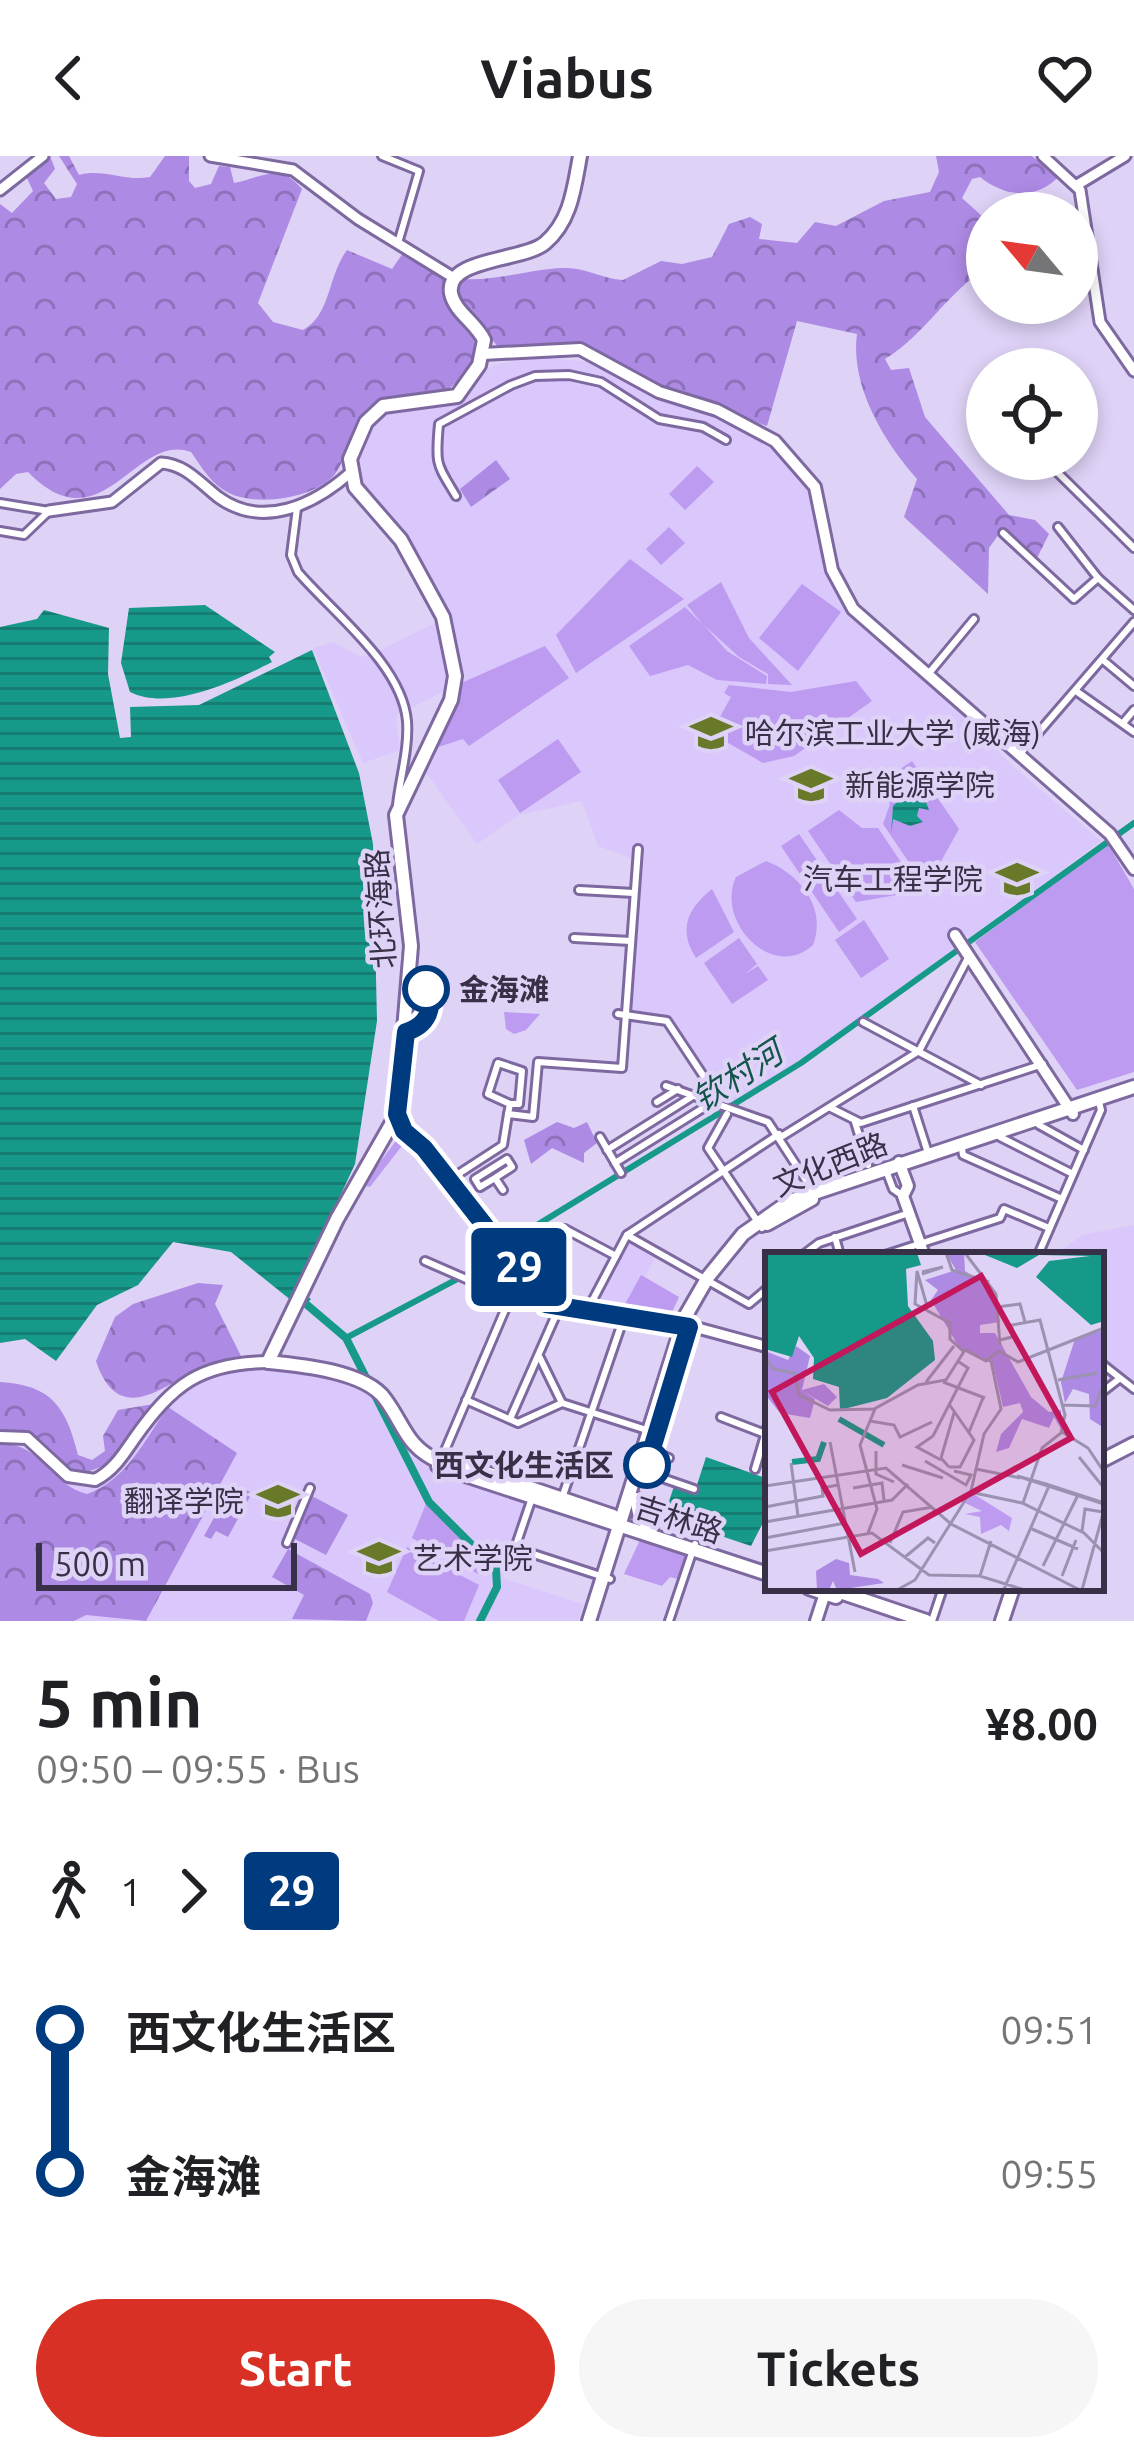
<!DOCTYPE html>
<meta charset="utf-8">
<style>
:root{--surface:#fff;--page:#f6f6f6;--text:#202124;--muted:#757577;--accent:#d93025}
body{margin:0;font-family:Ubuntu,"Noto Sans SC",sans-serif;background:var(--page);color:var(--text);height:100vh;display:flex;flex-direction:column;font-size:45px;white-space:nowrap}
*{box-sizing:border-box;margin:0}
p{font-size:39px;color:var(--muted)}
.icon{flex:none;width:66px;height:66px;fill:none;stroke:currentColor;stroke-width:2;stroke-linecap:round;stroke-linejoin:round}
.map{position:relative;height:1465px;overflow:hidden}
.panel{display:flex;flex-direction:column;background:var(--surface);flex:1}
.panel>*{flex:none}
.badge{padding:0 24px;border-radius:9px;font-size:42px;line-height:78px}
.needle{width:78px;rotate:299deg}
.fabs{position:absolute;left:966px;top:36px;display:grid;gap:24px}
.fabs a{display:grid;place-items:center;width:132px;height:132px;border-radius:50%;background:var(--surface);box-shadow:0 6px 18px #0003;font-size:60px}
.scale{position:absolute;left:36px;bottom:30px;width:261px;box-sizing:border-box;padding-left:12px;border:6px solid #383047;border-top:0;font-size:33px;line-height:42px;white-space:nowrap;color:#383047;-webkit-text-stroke:9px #ded2f6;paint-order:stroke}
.map>.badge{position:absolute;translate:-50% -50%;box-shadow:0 0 0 6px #fff}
.legs{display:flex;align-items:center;gap:18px;height:132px;padding:0 36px;font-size:39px}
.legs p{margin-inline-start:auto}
.headline{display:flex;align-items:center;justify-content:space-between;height:204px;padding:0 36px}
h1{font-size:66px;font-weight:600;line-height:90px}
.button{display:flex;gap:24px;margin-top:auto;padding:24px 36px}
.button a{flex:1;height:138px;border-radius:72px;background:var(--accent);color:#fff;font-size:48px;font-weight:600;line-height:138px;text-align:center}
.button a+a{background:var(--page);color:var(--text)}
ul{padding:0 36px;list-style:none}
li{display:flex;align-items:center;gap:42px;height:144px;font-size:45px}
li i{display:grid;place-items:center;width:18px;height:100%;margin:0 15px;background:currentColor}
li i::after{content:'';width:30px;height:30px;margin:-15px;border:9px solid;border-radius:50%;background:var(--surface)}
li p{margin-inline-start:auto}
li:first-child i{background:linear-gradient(#0000 50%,currentColor 0)}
li:last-child i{background:linear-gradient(currentColor 50%,#0000 0)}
header{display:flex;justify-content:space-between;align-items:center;height:156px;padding:0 36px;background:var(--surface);font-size:54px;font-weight:600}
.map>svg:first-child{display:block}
.built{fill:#dac7fc}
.green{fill:#bc9bf0}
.forest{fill:url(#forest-crowns)}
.water{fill:url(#water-rules)}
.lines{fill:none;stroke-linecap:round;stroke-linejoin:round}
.canal{stroke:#169988;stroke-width:6}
.river{stroke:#169988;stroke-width:8}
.minor-casing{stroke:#7d699f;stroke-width:12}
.tertiary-casing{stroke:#7d699f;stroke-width:15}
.secondary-casing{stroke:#7d699f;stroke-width:16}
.primary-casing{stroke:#7d699f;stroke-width:18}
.minor{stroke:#fff;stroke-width:6}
.tertiary{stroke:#fff;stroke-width:9}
.secondary{stroke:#fff;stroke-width:10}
.primary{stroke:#fff;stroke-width:12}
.line-1-casing{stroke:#fff;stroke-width:27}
.line-1{stroke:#003b80;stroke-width:18}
.stop-1-dot{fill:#fff;stroke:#003b80;stroke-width:6}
.labels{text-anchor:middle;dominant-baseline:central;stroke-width:9;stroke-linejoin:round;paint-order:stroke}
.poi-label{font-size:30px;fill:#383047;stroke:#ded2f6;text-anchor:start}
.street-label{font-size:30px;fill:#383047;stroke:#ded2f6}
.stop-label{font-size:30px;font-weight:bold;fill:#383047;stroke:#ded2f6;text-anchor:start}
.water-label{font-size:33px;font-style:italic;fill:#13544b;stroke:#ded2f6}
.inset-river{fill:none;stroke:#169988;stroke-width:6}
.inset-road{fill:none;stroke:#9c91b0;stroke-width:3}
.view{fill:#c2185b;fill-opacity:0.15;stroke:#c2185b;stroke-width:6}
.inset-edge{fill:none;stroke:#383047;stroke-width:6}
</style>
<header><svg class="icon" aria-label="back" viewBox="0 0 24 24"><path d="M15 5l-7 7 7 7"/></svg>Viabus<svg class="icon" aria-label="heart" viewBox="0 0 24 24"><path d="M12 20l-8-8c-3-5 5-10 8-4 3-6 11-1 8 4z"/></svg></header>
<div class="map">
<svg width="1134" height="1465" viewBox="0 0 1134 1465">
<defs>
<pattern id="forest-crowns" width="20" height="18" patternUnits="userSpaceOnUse" patternTransform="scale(3)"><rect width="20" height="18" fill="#ad8ae4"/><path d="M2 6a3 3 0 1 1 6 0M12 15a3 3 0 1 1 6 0" fill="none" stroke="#8e71bb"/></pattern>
<pattern id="water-rules" width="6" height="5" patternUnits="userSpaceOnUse" patternTransform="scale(3)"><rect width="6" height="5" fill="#169988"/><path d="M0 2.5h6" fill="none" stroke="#157d71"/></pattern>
</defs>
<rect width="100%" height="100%" fill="#ded2f6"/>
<!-- built -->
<g class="built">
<polygon points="537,201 600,207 644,236 729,267 777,297 807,331 825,408 842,449 957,551 1010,608 1101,685 969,782 963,775 951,783 955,792 805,901 733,945 719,935 672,861 624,854 633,703 598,690 582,645 519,659 477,688 423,612 457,528 396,560 400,594 363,607 313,492 333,486 361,501 370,499 448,461 419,403 357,326 357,297 368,270 380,256 449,248 493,209"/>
<polygon points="1134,1069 1134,1224 1101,1199 1101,1099 1055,1099 1082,1079"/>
<polygon points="628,1085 656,1099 645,1121 679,1141 672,1156 597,1147"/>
<polygon points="235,1210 317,1214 370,1237 397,1291 432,1314 529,1347 503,1422 583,1448 578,1465 0,1465 0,1286 24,1288 62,1323 87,1333 117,1317 166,1248 190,1227"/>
</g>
<!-- green -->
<g class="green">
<polygon points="697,310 714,326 685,354 669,338"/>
<polygon points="669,371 685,387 661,409 646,393"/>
<polygon points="630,403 684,443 576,517 556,479"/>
<polygon points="721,426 749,482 792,529 768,528 768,518 739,501 704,469 727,495 767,520 766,528 717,524 688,509 650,520 629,490 685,451 703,469 687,449"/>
<polygon points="802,428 841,456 798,515 759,482"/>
<polygon points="545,490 569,522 469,590 463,583 432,593 459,528"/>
<polygon points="856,525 872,545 794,600 763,607 711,577 731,541 724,537 729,529 791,536"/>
<polygon points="558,583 581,616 520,657 498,624"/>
<polygon points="912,605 959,673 930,725 923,719 925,711 910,708 883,668 890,648 883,625"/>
<polygon points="839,654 862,672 878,672 905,712 902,723 914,736 856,746 808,675"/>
<polygon points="799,678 857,763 839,776 781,690"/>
<polygon points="1108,688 1134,733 1134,916 1077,934 975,786"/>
<path d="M766,705C800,718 827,752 813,789C772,826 715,765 736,721Z"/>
<path d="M712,733L734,776L696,802C678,774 687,753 712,733Z"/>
<polygon points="864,764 889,803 861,822 835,784"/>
<polygon points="739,782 757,808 745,818 758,810 768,824 732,848 704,807"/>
<polygon points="504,856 540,858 526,874 514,878 506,873"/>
<polygon points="401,978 408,982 370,1031 363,1029"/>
<polygon points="641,1119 679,1141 672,1156 624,1150"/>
<polygon points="426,1348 487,1409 482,1420 412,1382"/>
<polygon points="640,1384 686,1400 678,1423 670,1421 662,1430 624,1418"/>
<polygon points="407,1391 479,1429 464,1465 439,1465 387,1436"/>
</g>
<!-- forest -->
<g class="forest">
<path d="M50,0L55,13L44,27L56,43L71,41L77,28L59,0H69L79,19C103,12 125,26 150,21L165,0H189V25L195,32L211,28L219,10L230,11L234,27C263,21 280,6 302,33L258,147L273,166L303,174C331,159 328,119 347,94L392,113L403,97C445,112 482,164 475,209L440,241C416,239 389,235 368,252C348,269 351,297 335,318C316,342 257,351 229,337C212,329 202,312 191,296C135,275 102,392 28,316L16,318L0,333V48L12,57L33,35L25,18Z"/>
<path d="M936,0H1032L1058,21C1036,45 1003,40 980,21L972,23L962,42L983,61L987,112C946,137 926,178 885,203L891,214L909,212L925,261L1009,359L1035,364L1049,378L1036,404L1001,375L989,392L988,438L904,361L917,323C883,285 850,229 857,178L797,165L767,270L665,232L589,190L498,191L456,137L464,123C497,125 530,113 564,112C584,111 603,123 623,124L661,105L682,108L712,101L729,68L750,61L762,68L759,83L797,87L815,66L836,70L884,45L930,36L939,16Z"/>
<polygon points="496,304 510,323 471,351 460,333"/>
<polygon points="557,966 574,972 587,966 597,987 584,997 584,1007 552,992 531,1008 524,984"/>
<path d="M198,1127L223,1129L215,1148L243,1204C228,1206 209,1205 196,1213C160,1234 117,1269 96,1205L115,1161L133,1148Z"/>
<path d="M0,1226C51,1229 66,1250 78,1299L92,1304L105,1295L103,1280L118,1254L154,1248L112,1307L76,1320L28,1279L0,1276Z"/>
<path d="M168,1251L237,1297L146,1465L86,1459L74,1465H0V1288C41,1286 51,1329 87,1338C126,1325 146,1282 168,1251Z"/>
<polygon points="233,1327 252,1337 228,1381 216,1375 211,1383 204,1380"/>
<polygon points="310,1339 348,1359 326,1399 293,1382"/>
<polygon points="288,1393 370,1438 373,1447 366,1465 292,1463 304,1439 272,1421"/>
</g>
<!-- water -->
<g class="water">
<path d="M205,449L275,496L269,501L272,506C235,525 170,556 130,536L121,507L129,452Z"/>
<polygon points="44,454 109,472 108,518 120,582 131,581 130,551 199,549 312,494 359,617 373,688 377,865 355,1008 297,1133 311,1143 302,1153 231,1096 173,1086 138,1129 97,1149 56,1205 25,1183 0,1187 0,471 37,463"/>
<polygon points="906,638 924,641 929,654 919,652 917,660 923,666 910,670 893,663 891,678 893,650"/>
<polygon points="706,1301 768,1323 768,1357 751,1390 664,1361 674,1330 695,1335"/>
</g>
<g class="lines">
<!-- canal -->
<polyline class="canal" points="346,1182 480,1111 485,1101 801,907 1134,667"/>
<!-- river -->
<polyline class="river" points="306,1148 346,1182 429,1346 496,1413 497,1431 480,1465"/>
<!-- minor casing -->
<g class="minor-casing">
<g id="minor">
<polyline points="382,0 419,15 398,87"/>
<polyline points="1044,303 1134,392"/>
<path d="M456,340C437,308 435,310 439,268L511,229L535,220L569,219L601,226L659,263L703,271L726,284"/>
<polyline points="0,347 49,355"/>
<path d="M297,352L291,399L298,416C334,458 402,509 407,565C409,593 400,621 397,649"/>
<polyline points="1058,371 1098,422 1134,454"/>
<polyline points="0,375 24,379 49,355"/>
<polyline points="1003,377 1074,443 1098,422"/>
<polyline points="1103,504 1134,530"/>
<polyline points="930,516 974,463"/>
<polyline points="1076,535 1134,576"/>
<polyline points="1123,567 1134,554"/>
<polyline points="1019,599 1134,466"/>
<polyline points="579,734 634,737"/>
<polyline points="574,782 631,785"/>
<polyline points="618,858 667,865 718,942"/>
<polyline points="863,866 981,929"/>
<polyline points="666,930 768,966 815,1038"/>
<polyline points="657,946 678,933"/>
<polyline points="913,950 929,1000"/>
<polyline points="831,952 861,967 1043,908"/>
<polyline points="508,958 510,948 519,948 522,915 498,907 488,938 510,948"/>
<polyline points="727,958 708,992 762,1072"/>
<polyline points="855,966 868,1009"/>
<polyline points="1039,969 1084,994"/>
<polyline points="600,981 621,1017"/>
<polyline points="781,981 919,895 969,800"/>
<polyline points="1000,981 1073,1018"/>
<polyline points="962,993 963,999 1062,1043"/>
<polyline points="607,994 696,938"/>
<polyline points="615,1007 716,944"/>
<polyline points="887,1017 893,1033 903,1040"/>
<polyline points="495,1022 512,1011 507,1003 475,1023 480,1031 495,1022 503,1034"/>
<polyline points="449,1024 503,989 508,958 533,961 538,906 622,912 638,693"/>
<polyline points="627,1079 749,1148 768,1132"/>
<polyline points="835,1081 840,1099"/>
<polyline points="803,1099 819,1087 909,1057"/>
<polyline points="885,1099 1000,1062 1004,1053 1049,1072"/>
<polyline points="1038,1099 1101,954 1098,942"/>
<polyline points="425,1105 510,1142 545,1148"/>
<polyline points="516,1109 565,1073 616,1100"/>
<polyline points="587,1155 627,1079 779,978"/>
<polyline points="540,1202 562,1247"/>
<polyline points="1101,1207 1134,1233"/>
<polyline points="1101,1237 1119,1223"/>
<polyline points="466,1244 518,1267 562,1247 656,1277"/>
<polyline points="721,1261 768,1279"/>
<polyline points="510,1263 559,1152"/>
<polyline points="657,1297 669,1302"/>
<polyline points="443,1299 510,1142"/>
<polyline points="755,1313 768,1269"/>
<polyline points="639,1314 694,1333"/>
<polyline points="532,1342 515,1392 610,1423"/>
<polyline points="562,1342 624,1161"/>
<polyline points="287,1387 310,1332"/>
<polyline points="669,1465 695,1388"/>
<polyline points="932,1465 943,1432"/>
</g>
</g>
<!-- tertiary casing -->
<g class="tertiary-casing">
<g id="tertiary">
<polyline points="210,0 293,14 358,63 454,122"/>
<polyline points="1043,0 1080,34 1100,166 1134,215"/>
<polyline points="1077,29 1125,0"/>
<polyline points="0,34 43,0"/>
<path d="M49,355L112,346L161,307C185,308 200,327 218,341C263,374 315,348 350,317"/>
<polyline points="397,958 404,975 424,992 546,1148 683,1168 768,1191"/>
</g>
</g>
<!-- secondary casing -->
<g class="secondary-casing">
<g id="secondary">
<polyline points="483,198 580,193 659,236 717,254 775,285 815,331 832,414 853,453 1110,678 1134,713"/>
<polyline points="955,779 1073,958"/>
<polyline points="899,1006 908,1030 903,1040 924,1099"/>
<path d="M0,1281L27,1282L68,1320L95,1324C113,1315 123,1299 134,1283C173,1228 200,1207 268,1206"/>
<polyline points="816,1465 826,1434"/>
</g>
</g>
<!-- primary casing -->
<g class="primary-casing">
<g id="primary">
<polyline points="767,1068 812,1043"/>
<polyline points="442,1302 613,1360"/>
<polyline points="1101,1305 1134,1288"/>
<path d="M440,1306C406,1291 405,1270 385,1243C365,1215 299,1209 268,1206L337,1063L397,958L411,790L396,659L451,544L455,520L443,461L401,384L355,331L350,303L366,266L383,250L457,240L479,209L484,184C476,167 454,155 451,137C445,102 524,105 545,87C571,65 574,32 580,0"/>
<polyline points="438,1310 768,1418"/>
<polyline points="636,1343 640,1361 651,1373"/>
<polyline points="809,1432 836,1441"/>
<polyline points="828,1432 926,1465"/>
<polyline points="589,1465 685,1161 708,1121 743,1078 790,1045 1134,931"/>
<polyline points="1002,1465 1013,1432"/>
</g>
</g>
<!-- minor -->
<use href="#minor" class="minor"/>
<!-- tertiary -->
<use href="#tertiary" class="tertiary"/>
<!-- secondary -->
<use href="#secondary" class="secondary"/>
<!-- primary -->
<use href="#primary" class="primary"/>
</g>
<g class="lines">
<!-- line-1 casing -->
<g class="line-1-casing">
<path id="line-1" d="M426,833C436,853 426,870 406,876L397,958L404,975L424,992L546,1148L689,1171L647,1309"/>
</g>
<!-- line-1 -->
<use href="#line-1" class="line-1"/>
</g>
<!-- icons -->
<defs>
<g id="university-bare" transform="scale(3.24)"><path d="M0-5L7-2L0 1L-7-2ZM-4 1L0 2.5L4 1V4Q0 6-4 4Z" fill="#687a2a" stroke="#ded2f6" stroke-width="2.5" paint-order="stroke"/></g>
</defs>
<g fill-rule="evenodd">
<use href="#university-bare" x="711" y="577"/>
<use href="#university-bare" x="811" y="629"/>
<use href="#university-bare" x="1017" y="723"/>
<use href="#university-bare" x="278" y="1345"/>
<use href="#university-bare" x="379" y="1402"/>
</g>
<!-- markers -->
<g class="stop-1-dot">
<circle cx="426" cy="833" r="21"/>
<circle cx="647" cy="1309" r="21"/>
</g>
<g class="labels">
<!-- poi labels -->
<g class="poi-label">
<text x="745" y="577">哈尔滨工业大学 (威海)</text>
<text x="845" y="629">新能源学院</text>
<text x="983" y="723" text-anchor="end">汽车工程学院</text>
<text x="244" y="1345" text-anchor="end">翻译学院</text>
<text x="413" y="1402">艺术学院</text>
</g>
<!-- street labels -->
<g class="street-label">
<text transform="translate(380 753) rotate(-94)">北环海路</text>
<text transform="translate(830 1008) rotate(-22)">文化西路</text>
<text transform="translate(679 1363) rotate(18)">吉林路</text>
</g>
<!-- stop labels -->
<g class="stop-label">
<text x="459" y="833">金海滩</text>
<text x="614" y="1309" text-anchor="end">西文化生活区</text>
</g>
<!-- water labels -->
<g class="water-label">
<text transform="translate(737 919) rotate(-33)">钦村河</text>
</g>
</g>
<!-- overview -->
<g transform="translate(765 1096)">
<rect width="339" height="339" fill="#ded2f6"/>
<path d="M207,241L247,266L244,279L236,273L216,282L215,265L200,262L217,259L200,251Z" fill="#bc9bf0"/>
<path d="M181,1H199L200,19L222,33L231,52L235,70L215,73V81H230L266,145L284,160L296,158V177L289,165L284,176L257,167L244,196L231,200L236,182L258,160L255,151L238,155L228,112L195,97L166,48L173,38L160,28L191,18ZM339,78L337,96L339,176L325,167L324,142L308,137L300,151L296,130L310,87ZM31,94L45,104L37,138L59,132L72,145L63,154L32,136L50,147L45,166L15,161L0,142V99L23,108ZM71,307L84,311L85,323L113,327L119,331L72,338L68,329L64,338H52L51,319Z" fill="#ad8ae4"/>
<path d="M0,1H152L156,13L141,17L143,54L168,89L170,108L122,146L75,158L74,135L48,127L49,106L34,84L27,105L0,97ZM339,1V69L326,73L271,25L284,9L325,4L274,3L252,16L220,3Z" fill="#169988"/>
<path class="inset-river" d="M74,167L119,193M27,210L53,207L59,190"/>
<path class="inset-road" d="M181,1L187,18L224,30M200,1L231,42L235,93M157,20L178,15L157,22M162,54L152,19L150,52L185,71V87L198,99M232,55L255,52L260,70M235,88L247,85V73L275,68L300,163L296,181L277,196L258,251M0,105L8,117L30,121L34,143L65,158L109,157L153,133L181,128L200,98L221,109L234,99L253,110L339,76M293,128L332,121M161,130L189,94M178,130L220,146M298,153L330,154L339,132M105,169L129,173L135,185L167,170M204,180L218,146M297,180L323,196L339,220M168,184L203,116L194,110M168,184L152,195L176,208M65,190L90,320M111,199V222L129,230M314,205L339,236M160,209L201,233L206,223L189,219M26,211L33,264M137,213L178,226M184,215H195L209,188L184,152M184,215L176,206L189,161M211,217L255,226M0,234L121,216L186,272L315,338M88,236L117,231L119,248M205,240L257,251L319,281L339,301M339,251L281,232L252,224L339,252M0,255L58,244L57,236L73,233M0,270L127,248L143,232M267,277L313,297M317,279L320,257L338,260M103,281L112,257L95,193L110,157M0,286L80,271M125,291L138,260L168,255M0,299L107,281L164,323L215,324L260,338M140,305L163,286L170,291M278,314L313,243M215,324L226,289M297,324L311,288M239,337L284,234M132,338L150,328L206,239L219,182L236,157L226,109M317,338L339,258"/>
<path class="view" d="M216,24L306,186L96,302L7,140Z"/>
<rect width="339" height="339" class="inset-edge"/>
</g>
</svg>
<div class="fabs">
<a><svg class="needle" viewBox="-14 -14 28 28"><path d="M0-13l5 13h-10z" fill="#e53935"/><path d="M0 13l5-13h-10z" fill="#757577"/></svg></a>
<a><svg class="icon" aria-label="locate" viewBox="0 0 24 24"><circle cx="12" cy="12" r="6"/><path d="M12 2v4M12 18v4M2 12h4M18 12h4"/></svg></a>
</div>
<div class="scale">500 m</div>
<b class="badge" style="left:519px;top:1111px;background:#003b80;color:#fff">29</b>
</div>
<section class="panel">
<div class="headline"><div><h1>5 min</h1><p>09:50 – 09:55 · Bus</p></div><b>¥8.00</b></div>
<div class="legs"><svg class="icon" aria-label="walk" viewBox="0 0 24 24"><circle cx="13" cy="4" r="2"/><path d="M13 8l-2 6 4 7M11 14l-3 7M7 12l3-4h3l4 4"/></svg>1<svg class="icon" aria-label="forward" viewBox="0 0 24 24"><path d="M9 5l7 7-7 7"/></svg><b class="badge" style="background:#003b80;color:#fff">29</b></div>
<ul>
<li><i style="color:#003b80"></i><b>西文化生活区</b><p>09:51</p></li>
<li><i style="color:#003b80"></i><b>金海滩</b><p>09:55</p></li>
</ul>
<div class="button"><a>Start</a><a>Tickets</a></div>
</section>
